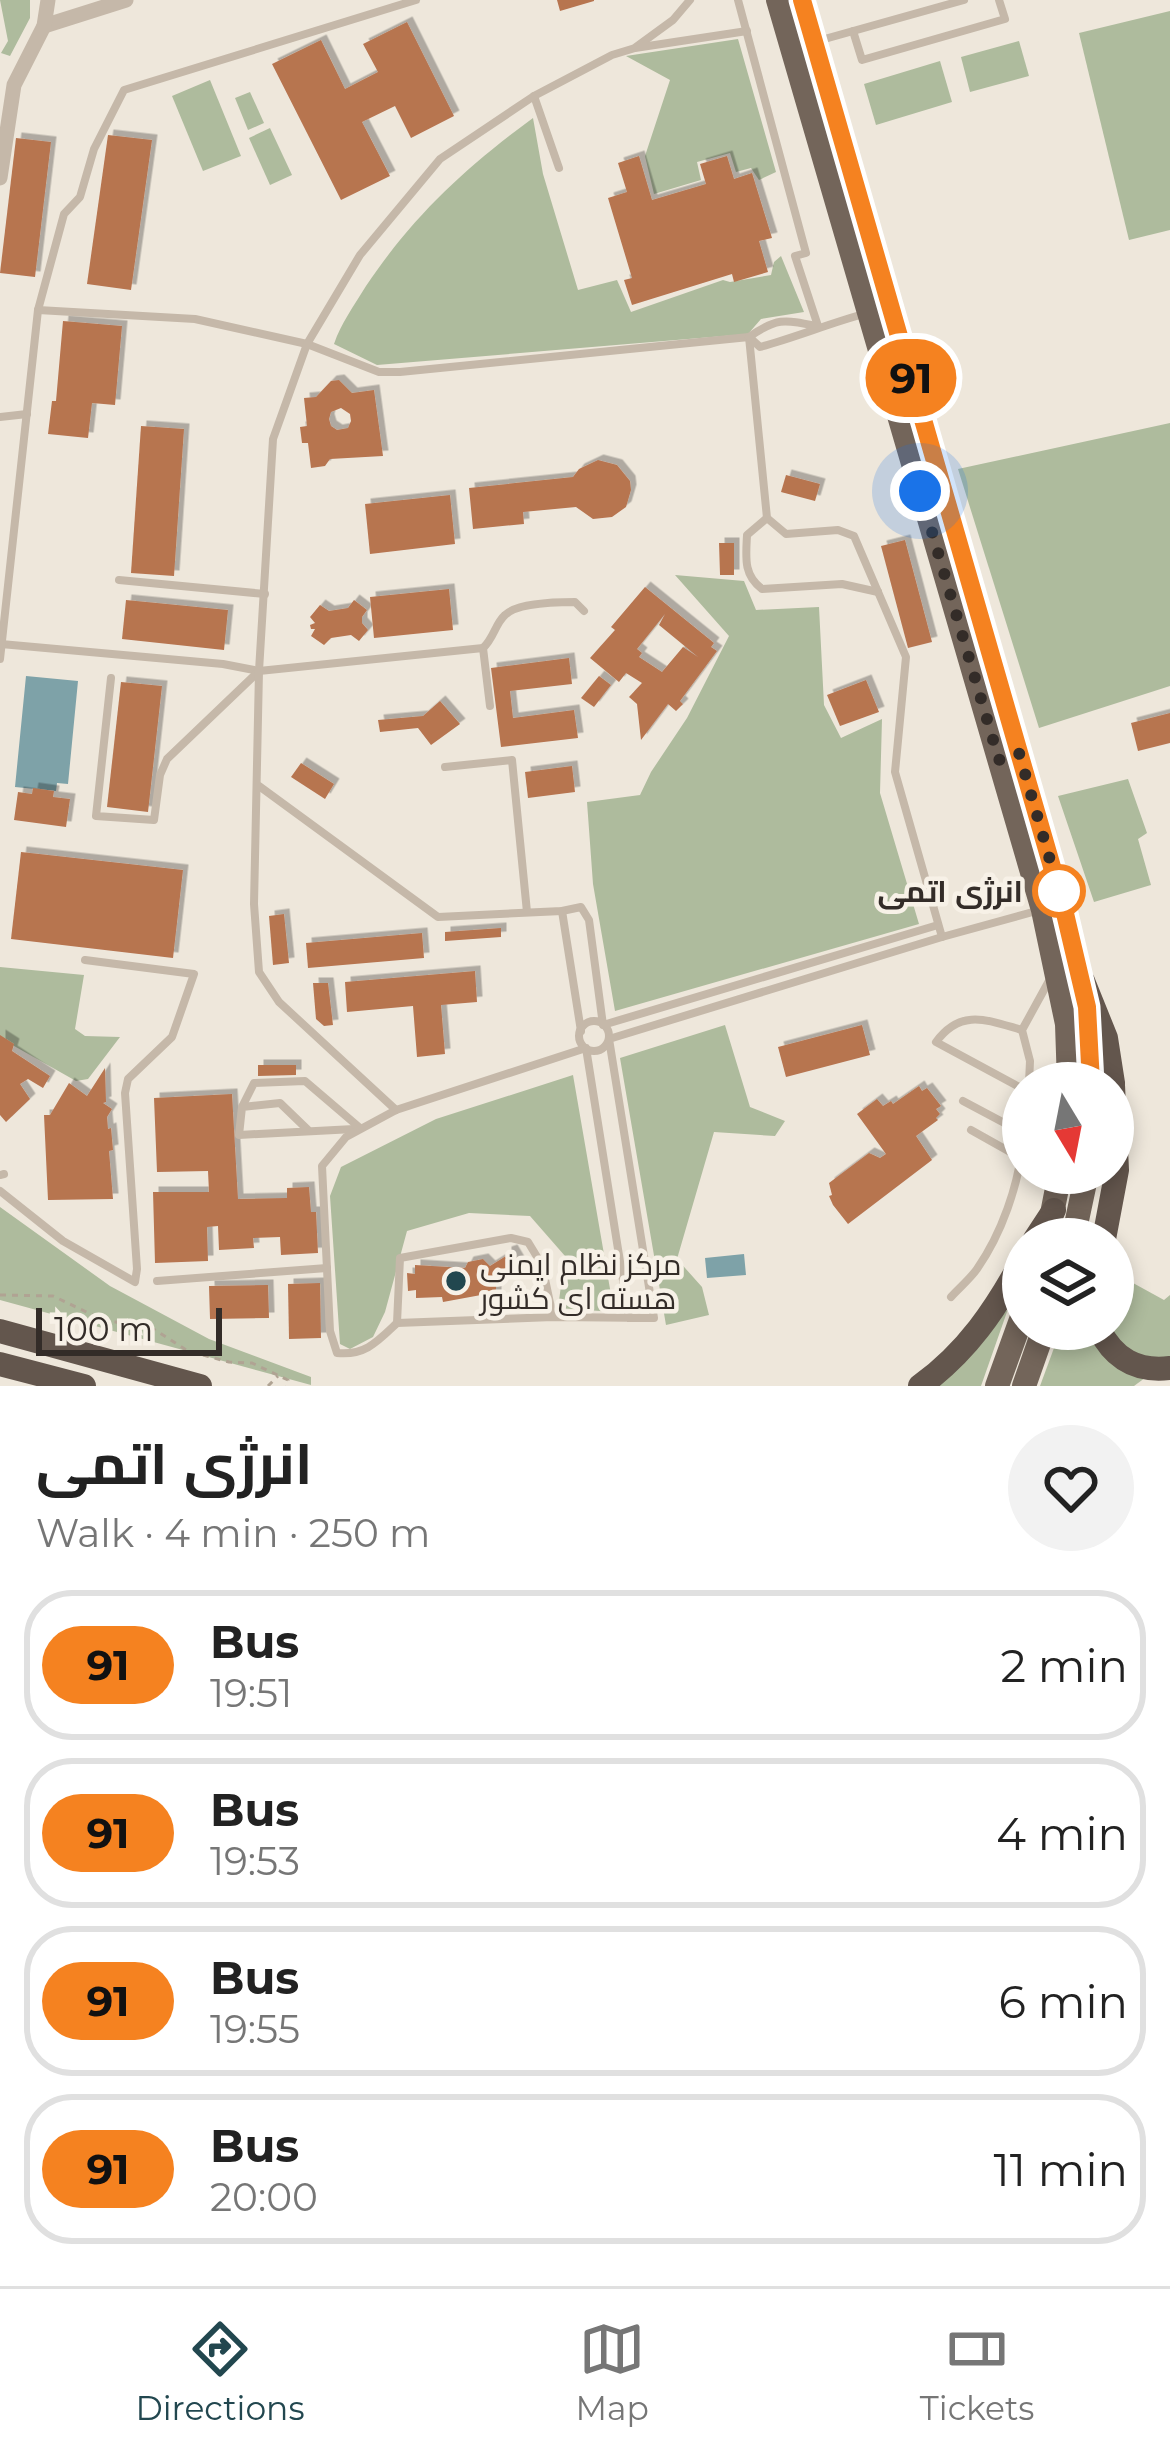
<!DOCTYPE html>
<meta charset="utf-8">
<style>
:root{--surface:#fff;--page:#f2f2f2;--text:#222;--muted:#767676;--line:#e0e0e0;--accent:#22474f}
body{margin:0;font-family:Montserrat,Cairo,sans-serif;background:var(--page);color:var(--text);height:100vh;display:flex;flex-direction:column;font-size:45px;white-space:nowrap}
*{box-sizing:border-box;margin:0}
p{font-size:39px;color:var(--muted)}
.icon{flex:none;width:66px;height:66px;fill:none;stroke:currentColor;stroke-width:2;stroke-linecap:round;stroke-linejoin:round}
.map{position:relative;height:1386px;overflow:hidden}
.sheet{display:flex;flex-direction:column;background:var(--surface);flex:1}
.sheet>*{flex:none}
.badge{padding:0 24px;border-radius:39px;font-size:42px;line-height:78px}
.needle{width:78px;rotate:170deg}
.buttons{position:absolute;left:1002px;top:1062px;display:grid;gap:24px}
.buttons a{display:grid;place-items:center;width:132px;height:132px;border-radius:50%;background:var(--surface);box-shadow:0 6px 18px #0003;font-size:60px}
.scale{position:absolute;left:36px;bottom:30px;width:186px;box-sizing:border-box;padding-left:12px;border:6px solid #332c28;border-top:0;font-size:33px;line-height:42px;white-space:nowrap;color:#332c28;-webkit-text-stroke:9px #f7f1e7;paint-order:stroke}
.you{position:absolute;width:60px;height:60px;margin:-30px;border:9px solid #fff;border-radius:50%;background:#1a73e8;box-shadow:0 0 0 18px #1a73e833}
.map>.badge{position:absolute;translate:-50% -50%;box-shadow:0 0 0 6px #fff}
.round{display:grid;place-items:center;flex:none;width:126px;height:126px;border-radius:63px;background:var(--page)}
.head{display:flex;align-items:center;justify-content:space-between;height:204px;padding:0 36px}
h1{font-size:57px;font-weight:700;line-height:90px}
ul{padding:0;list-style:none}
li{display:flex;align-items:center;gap:36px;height:150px;margin:0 24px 18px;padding:0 12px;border:6px solid var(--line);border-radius:48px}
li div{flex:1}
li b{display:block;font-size:45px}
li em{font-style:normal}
li .badge{min-width:132px;font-weight:700;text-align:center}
.tabs{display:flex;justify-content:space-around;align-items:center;height:168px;border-top:3px solid var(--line);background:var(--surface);font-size:33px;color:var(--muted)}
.tabs a{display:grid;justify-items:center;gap:6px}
.tabs .current{color:var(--accent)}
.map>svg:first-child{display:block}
.green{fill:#aebb9d}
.water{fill:#7ea2a8}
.building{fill:#b77450;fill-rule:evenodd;filter:url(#shadow)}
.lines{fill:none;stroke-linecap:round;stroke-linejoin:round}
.path{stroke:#b0a393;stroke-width:3;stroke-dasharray:6 6;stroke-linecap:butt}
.service{stroke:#c5b8a9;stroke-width:8}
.minor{stroke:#c5b8a9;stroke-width:15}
.primary{stroke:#73655a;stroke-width:24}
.trunk{stroke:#63564d;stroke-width:24}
.line-casing{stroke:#fff;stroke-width:27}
.line{stroke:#f58220;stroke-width:18}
.walk{stroke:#332c28;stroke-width:12;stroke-dasharray:0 21.6}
.stop-dot{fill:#fff;stroke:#f58220;stroke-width:6}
.poi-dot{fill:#22474f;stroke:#f7f1e7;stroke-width:4.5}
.labels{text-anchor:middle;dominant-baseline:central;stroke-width:9;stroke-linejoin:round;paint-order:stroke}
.stop-label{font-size:30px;font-weight:bold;fill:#332c28;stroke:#f7f1e7;text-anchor:end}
.poi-label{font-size:30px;fill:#332c28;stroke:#f7f1e7;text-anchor:start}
</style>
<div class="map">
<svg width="1170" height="1386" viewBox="0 0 1170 1386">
<defs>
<filter id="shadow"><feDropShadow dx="5.5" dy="-5.5" stdDeviation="0" flood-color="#0004"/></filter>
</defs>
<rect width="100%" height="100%" fill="#eee7db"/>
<!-- green -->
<g class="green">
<polygon points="0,0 30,0 30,18 10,56 1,53 8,41"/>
<polygon points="1170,11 1170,230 1129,240 1079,33"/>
<polygon points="738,39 776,172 759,180 751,168 736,172 730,153 697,162 701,180 654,194 645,156 670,80 626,56"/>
<polygon points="1019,41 1029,76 970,92 961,57"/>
<polygon points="940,61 952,102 876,125 864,84"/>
<polygon points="210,80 241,156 203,171 172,96"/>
<polygon points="250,92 264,123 248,130 235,98"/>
<path d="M533,118L543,174L578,290L617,280L631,312L723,280L730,282L771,275L774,262L781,256L804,312L761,319L748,334L377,365L334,344C341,323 354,306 366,286C413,216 466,167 533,118Z"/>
<polygon points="270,128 292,175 270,185 249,138"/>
<polygon points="1170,423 1170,686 1039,728 958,469"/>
<polygon points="675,575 744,581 756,610 819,607 824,705 841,738 882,719 880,793 919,924 615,1011 593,884 587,802 640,795 651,772 687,718 729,636"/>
<polygon points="1128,779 1147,833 1138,839 1151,885 1094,902 1058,796"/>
<polygon points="0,967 84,975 75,1029 85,1036 120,1037 88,1079 76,1081 0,1038"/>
<polygon points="725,1025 750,1107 785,1121 775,1136 714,1132 677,1259 702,1287 709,1315 666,1325 620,1058"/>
<polygon points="573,1075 614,1312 558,1308 565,1256 530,1216 469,1213 407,1231 385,1312 373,1337 350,1349 340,1344 330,1196 341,1167 436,1119"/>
<polygon points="0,1207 110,1286 209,1339 311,1377 311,1385 0,1300"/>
<polygon points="1113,1272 1164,1300 1170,1295 1170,1361 1137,1361 1105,1329 1113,1329"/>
<polygon points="1008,1309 981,1386 929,1386 968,1354"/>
<polygon points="1061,1329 1095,1329 1153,1372 1134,1386 1040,1386"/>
</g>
<!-- water -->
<g class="water">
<polygon points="26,676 78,681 68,784 57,783 56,791 15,787"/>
<polygon points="744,1254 746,1275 707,1278 705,1258"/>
</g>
<!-- building -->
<g class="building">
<polygon points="557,0 594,0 594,1 560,11"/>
<polygon points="407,22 454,116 411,138 395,106 362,122 390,176 341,200 272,64 321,40 345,89 378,72 363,44"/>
<polygon points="108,135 152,140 131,290 87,284"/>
<polygon points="16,138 51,142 35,277 0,273"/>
<polygon points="639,156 652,200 706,184 700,164 727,156 734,179 752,173 772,238 759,241 768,272 734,282 732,274 632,305 624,280 632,278 608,198 627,192 618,163"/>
<polygon points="63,321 122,326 115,405 92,403 88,438 48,434 52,401 56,401"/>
<path d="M339,380L352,393L374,390L383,456L330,459L325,466L311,468L308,443H302L300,427L307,426L304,398L316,397L331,381ZM341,408L350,414L351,421L348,428L337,430L331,426L329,419L331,412Z"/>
<polygon points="141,426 184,429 174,576 131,573"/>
<polygon points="598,460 617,465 630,481 631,490 626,507 612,517 593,519 576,507 523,512 524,524 473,529 469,488 573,477 579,469"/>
<polygon points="786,475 820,484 815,501 781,492"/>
<polygon points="450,495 455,544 370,554 365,504"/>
<polygon points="905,540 932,642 908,648 881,546"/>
<polygon points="719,543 734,543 734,575 720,575"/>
<path d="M645,587L714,643L711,647L717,651L680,701L683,704L676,711L668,704L641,740L637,704L629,697L642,683L626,673L619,682L590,658L615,630L611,627ZM665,614L659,625L698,657L683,647L662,672L639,657L642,653L637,649Z"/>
<polygon points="449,589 453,630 374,638 370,597"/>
<polygon points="126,600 228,610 224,650 122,639"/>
<polygon points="354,600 367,610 362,617 362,623 368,630 359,641 351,635 331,638 324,645 311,636 315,629 311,629 310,625 315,623 310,617 320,605 329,611 348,608"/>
<polygon points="569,658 572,684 510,691 513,718 574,710 578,738 501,747 491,668"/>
<polygon points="599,676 611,685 594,707 581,698"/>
<polygon points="866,680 879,712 840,726 827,695"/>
<polygon points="121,682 162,686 148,812 107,807"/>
<polygon points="440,701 460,724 431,745 418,728 380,732 378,720 423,716"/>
<polygon points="1170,713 1170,743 1138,751 1131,723"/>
<polygon points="301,763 334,784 325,799 291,777"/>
<polygon points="572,766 575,792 528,798 525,772"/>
<polygon points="33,788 54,791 53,797 70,799 66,827 14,820 18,792 32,794"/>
<polygon points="21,852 183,870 173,958 11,939"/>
<polygon points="284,914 289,963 273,965 269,916"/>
<polygon points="501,928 501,937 445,941 445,932"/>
<polygon points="422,933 424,958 308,968 306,943"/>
<polygon points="475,971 477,1002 441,1005 445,1054 417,1057 413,1006 347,1012 345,982"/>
<polygon points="313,983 328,983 333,1025 324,1026 316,1019"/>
<polygon points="862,1025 870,1055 786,1077 778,1047"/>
<polygon points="0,1035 14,1044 12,1051 50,1076 43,1088 28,1079 20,1084 30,1099 6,1122 0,1115"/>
<polygon points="258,1065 296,1065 296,1075 258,1076"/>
<polygon points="105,1068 106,1102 103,1103 112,1109 107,1117 108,1129 111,1128 113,1150 109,1151 113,1199 48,1200 44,1115 50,1115 69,1083 87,1096"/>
<polygon points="919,1086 922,1091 927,1088 941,1106 936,1109 940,1114 936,1118 938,1120 916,1136 932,1160 848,1224 833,1205 829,1196 832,1195 829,1183 869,1153 880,1158 886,1154 857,1114 877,1099 883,1106 891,1101 893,1104"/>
<polygon points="232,1094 238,1199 287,1198 287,1188 309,1187 311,1212 316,1212 318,1253 281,1255 280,1237 253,1238 254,1248 219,1250 218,1226 207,1227 208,1261 155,1263 153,1192 209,1192 208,1171 157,1172 154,1098"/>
<polygon points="512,1250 525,1272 520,1276 515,1274 496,1286 496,1296 489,1300 481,1295 443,1302 442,1297 416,1298 416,1290 408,1291 407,1273 415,1274 415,1265 465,1268 468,1262 483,1259 490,1266 506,1256 506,1252"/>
<polygon points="320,1283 321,1338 289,1339 288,1284"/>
<polygon points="268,1285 269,1318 210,1319 209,1286"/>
</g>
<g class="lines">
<!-- path -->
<g class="path">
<polyline points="0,1295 53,1296 101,1319 155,1330 188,1351 229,1362 252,1363 288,1380 286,1386"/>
<polyline points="268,1386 278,1376"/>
</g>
<!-- service -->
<g class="service">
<polyline points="738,0 806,253 795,256 818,326"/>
<polyline points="853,31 862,60 1005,19 999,0"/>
<polyline points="821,40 964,0"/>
<polyline points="636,47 673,20 690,0"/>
<polyline points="534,96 559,168"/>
<polyline points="38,310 195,319 307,344 379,372 400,372 749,337 767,518 786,534 838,530 854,536 906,657 895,772 942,937"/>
<path d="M816,326C784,319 776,318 749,337L760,347C797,337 830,323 867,313"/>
<polyline points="0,417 27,414"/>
<path d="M767,518L747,535C746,557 743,575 762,589L842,584L878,592"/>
<polyline points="119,580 265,594"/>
<path d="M1,644L223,664L259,671L483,648C494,638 495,624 505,615C517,603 558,602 575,602L584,611"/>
<polyline points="483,648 490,706"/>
<polyline points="0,659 38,310 64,214 80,197 94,149 124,90 416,0"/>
<polyline points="111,678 96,816 154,820 160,775 167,759 258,672"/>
<polyline points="445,767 512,760 527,912"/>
<polyline points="259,786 438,917 562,911 581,907 589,920 603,1025 938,925"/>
<polyline points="562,911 581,1031"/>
<circle cx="594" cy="1036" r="15"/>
<path d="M1022,1030C987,1020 961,1008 936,1042L1023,1089"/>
<polyline points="1029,1083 1030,1061 1022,1030 1050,979"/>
<polyline points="963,1101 1023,1133"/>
<polyline points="243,1105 254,1083 305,1081 360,1128"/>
<polyline points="396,1110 279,1002 259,972 254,904 259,671 273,439 307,344 360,255 440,159 534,96 612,55 635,48 747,31"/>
<polyline points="971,1130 1021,1158"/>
<polyline points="309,1131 280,1103 242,1107 239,1135 354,1129"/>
<polyline points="0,1175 4,1174"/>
<polyline points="0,1191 63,1241 135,1282 137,1269 125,1093 128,1079 172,1037 194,974 85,960"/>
<polyline points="157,1281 327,1268"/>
<path d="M951,1297C959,1288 970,1279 977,1269C1002,1233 1018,1186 1023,1143"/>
<path d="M629,1318L586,1048L396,1110L346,1137L322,1166L330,1331L337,1353C365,1356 378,1341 397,1323L553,1317L654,1318L609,1039L942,937L1040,910"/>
<polyline points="397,1323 400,1258 511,1238 528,1242 542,1265 553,1317"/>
</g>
<!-- minor -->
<g class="minor">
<polyline points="44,26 126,0"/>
<polyline points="0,178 14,85 44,26 48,0"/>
</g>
<!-- primary -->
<g class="primary">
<polyline points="778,0 1043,910 1067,1024 1069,1083"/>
<polyline points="802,0 1063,905 1087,1007 1091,1083"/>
<polyline points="1049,1229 1060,1173"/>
<polyline points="1073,1239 1087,1173"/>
<polyline points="997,1386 1023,1314"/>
<polyline points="1024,1386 1044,1329"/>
</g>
<!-- trunk -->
<g class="trunk">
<polyline points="1083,981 1106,1038 1113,1083"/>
<polyline points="1035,1239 1054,1210"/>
<polyline points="1104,1239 1117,1170 1113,1085"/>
<path d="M1099,1329C1114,1359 1137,1372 1170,1368"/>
<polyline points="0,1331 200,1386"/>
<polyline points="0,1364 84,1386"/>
<path d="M920,1386C967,1352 996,1309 1023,1259"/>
</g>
</g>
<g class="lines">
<!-- line casing -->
<g class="line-casing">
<polyline id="line" points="802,0 1063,905 1087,1007 1091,1083"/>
</g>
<!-- line -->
<use href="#line" class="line"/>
<!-- walk -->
<polyline class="walk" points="920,491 999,760 1019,753 1063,905 1059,891"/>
</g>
<!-- markers -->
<circle class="stop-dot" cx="1059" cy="891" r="24"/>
<circle class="poi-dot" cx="456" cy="1281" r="12"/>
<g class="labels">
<!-- stop labels -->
<g class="stop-label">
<text x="1023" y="891">انرژی اتمی</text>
</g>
<!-- poi labels -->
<g class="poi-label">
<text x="480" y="1264">مرکز نظام ایمنی<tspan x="480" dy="34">هسته ای کشور</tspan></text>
</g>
</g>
</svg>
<div class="buttons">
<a><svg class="needle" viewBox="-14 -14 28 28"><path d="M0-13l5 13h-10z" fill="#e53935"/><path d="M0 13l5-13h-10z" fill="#767676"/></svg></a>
<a><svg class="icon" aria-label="layers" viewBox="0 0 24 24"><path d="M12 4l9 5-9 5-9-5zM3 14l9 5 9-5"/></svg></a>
</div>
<div class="scale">100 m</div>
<div class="you" style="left:920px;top:491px"></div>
<b class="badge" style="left:911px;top:378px;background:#f58220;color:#111">91</b>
</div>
<section class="sheet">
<div class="head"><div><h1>انرژی اتمی</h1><p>Walk · 4 min · 250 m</p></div><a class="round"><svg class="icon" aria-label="heart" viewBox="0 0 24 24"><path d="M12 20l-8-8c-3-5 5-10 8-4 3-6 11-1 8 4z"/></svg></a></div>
<ul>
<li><span class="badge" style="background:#f58220;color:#111">91</span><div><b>Bus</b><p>19:51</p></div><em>2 min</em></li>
<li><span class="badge" style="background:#f58220;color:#111">91</span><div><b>Bus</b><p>19:53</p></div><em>4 min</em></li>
<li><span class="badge" style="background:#f58220;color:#111">91</span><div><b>Bus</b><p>19:55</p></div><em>6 min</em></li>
<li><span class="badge" style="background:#f58220;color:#111">91</span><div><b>Bus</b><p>20:00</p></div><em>11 min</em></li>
</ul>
</section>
<nav class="tabs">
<a class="current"><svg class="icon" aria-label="directions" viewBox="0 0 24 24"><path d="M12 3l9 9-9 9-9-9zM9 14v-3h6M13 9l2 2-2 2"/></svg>Directions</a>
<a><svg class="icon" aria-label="map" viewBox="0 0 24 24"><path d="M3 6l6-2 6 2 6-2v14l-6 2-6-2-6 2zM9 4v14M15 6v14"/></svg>Map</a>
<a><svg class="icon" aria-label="tickets" viewBox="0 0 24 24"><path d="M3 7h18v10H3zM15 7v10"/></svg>Tickets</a>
</nav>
